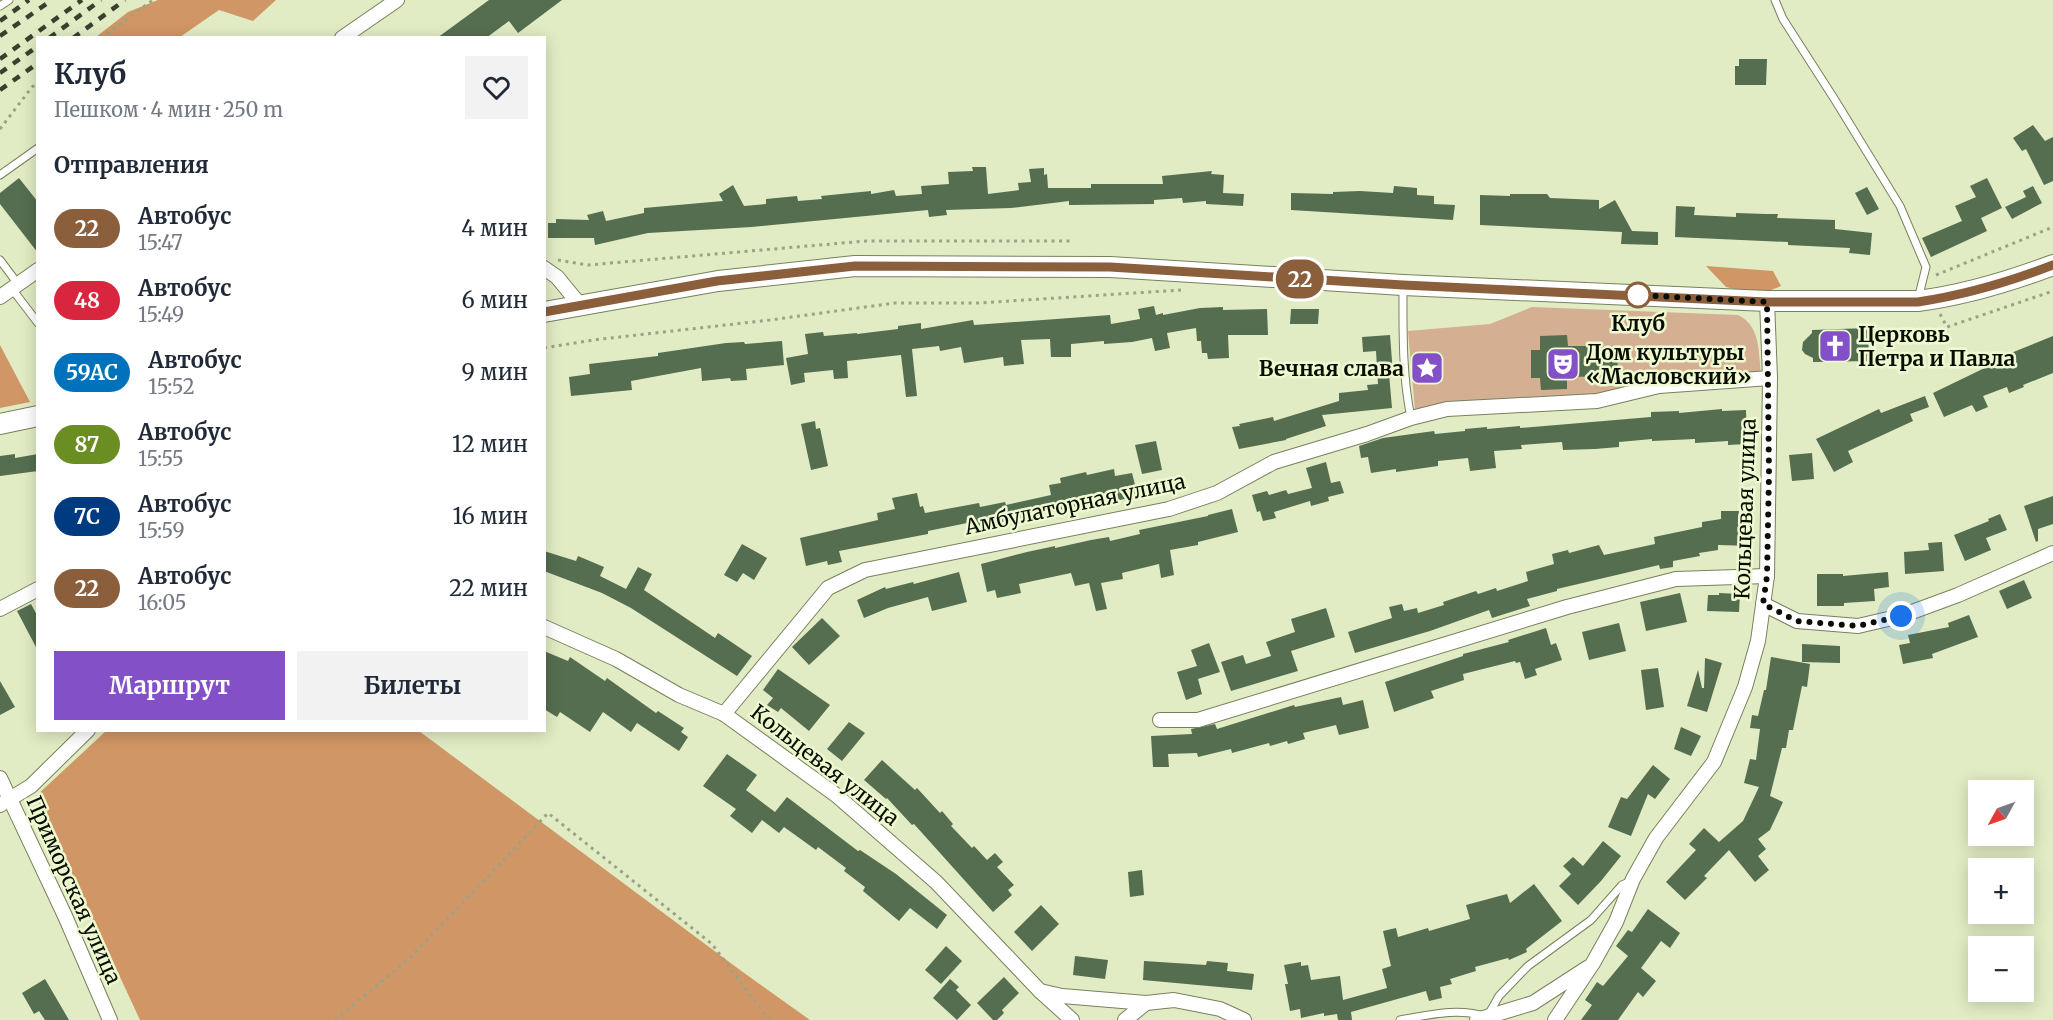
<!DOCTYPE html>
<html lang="ru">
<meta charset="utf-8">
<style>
:root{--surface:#fff;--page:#f2f2f3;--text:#1f2937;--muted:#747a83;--accent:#8350c8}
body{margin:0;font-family:Merriweather,serif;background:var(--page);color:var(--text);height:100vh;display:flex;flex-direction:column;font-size:22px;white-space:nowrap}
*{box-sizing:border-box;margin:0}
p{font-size:20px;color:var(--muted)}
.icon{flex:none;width:33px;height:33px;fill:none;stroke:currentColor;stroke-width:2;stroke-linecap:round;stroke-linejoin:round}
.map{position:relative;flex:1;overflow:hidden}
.side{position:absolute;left:36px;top:36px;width:510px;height:696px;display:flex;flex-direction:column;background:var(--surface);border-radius:0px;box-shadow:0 3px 15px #0003}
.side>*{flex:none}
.badge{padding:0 12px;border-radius:20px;font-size:21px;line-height:39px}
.needle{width:39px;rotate:230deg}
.fabs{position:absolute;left:1968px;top:780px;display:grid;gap:12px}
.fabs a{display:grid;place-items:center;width:66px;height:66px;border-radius:0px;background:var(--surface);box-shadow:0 3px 15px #0003;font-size:30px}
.you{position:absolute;width:30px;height:30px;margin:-15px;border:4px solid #fff;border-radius:50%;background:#1a73e8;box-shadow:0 0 0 9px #1a73e833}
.map>.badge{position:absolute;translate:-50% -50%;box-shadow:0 0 0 3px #fff}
h2{padding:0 18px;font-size:22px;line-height:54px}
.round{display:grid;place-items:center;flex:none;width:63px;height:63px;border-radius:0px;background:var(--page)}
.overview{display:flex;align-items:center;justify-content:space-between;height:102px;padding:0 18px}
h1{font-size:28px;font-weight:700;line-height:45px}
.action{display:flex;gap:12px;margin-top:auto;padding:12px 18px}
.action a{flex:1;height:69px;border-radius:0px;background:var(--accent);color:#fff;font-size:24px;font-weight:700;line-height:69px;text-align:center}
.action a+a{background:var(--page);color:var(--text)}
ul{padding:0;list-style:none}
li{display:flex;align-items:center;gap:18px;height:72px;padding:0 18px}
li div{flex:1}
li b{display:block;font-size:22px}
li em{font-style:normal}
li .badge{min-width:66px;font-weight:700;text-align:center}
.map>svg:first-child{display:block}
.green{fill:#d4af91}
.forest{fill:#d19665}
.building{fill:#556e50}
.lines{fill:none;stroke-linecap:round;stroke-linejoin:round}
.lane-casing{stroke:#78815d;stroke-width:9}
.street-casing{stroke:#78815d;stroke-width:16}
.secondary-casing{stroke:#78815d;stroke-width:22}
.path{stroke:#9ba385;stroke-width:3;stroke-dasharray:3 4.5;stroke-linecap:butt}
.lane{stroke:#fff;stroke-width:7}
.street{stroke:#fff;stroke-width:14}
.secondary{stroke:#fff;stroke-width:20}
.rail{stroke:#3a402e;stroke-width:4.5;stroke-dasharray:8 8;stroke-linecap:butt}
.line-casing{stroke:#fff;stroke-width:14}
.line{stroke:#8b5e3c;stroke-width:9}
.walk{stroke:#0a0e02;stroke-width:6;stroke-dasharray:0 10.8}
.stop-dot{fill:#fff;stroke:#8b5e3c;stroke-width:3}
.labels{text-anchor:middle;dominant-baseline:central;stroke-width:5;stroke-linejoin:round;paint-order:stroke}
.stop-label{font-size:21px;font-weight:bold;fill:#0a0e02;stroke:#eef9d1}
.poi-label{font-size:21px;font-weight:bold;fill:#0a0e02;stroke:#eef9d1;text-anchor:start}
.street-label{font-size:21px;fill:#0a0e02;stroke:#eef9d1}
</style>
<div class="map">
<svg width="2053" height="1020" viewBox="0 0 2053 1020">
<rect width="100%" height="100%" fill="#e1ecc4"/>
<!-- green -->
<path class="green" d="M1532,307L1738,315C1761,326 1758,352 1761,374L1599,395L1415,411L1408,331L1490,324Z"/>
<!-- forest -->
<g class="forest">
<polygon points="158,0 276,0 253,21 219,10 180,37 96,37 128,12"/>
<polygon points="1706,266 1773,271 1781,286 1759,295 1726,287"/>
<polygon points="0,345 30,402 0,408"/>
<polygon points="106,731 419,731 740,970 810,1020 140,1020 36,796"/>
</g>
<!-- building -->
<g class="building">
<polygon points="489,0 562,0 518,33 509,21 486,38 437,38"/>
<polygon points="1739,59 1767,59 1766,85 1735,85 1735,66 1739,66"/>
<polygon points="2033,125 2045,141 2053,137 2053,181 2044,185 2026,149 2022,151 2013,138"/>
<polygon points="972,167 986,167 988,194 1019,190 1018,183 1031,182 1029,169 1044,168 1044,175 1047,174 1048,188 1091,188 1091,184 1163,184 1162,176 1212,171 1211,174 1224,175 1223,193 1244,194 1243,206 1206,204 1206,201 1183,203 1182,198 1154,200 1154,204 1069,205 1069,201 1011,208 946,210 947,215 929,217 928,210 752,227 648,233 595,245 594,238 548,238 548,223 556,223 556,219 589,220 587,215 603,211 606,221 644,213 644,208 723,201 719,194 733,185 744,206 766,204 766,199 797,196 798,201 822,199 821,196 871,191 871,194 894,190 896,196 922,194 921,186 949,184 948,172 973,171"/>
<polygon points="19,178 38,202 38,253 0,204 0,193"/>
<polygon points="1987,178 2002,208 1981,218 1987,231 1931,257 1922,238 1962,221 1955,206 1976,197 1970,186"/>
<polygon points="1394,186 1417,188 1417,195 1434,196 1434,204 1455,205 1453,220 1291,210 1291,193 1333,194 1333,192 1360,191 1393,193"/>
<polygon points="2033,186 2042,203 2012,219 2005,207 2026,197 2023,191"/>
<polygon points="1867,187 1879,209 1867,215 1855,193"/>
<polygon points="1510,194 1547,194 1550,198 1599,200 1599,209 1615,200 1632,231 1658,232 1658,245 1621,244 1622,232 1480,225 1480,195 1510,196"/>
<polygon points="1676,206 1695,207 1694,215 1736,217 1736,213 1766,214 1778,214 1777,218 1835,220 1835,229 1872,233 1870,255 1849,253 1850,248 1788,245 1788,242 1675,237"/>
<polygon points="1154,306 1156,315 1163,313 1163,315 1200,308 1223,307 1223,310 1267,309 1268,335 1228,335 1229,358 1208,359 1207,353 1202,353 1201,341 1197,341 1196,328 1167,333 1170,348 1155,351 1152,338 1132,342 1104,344 1104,341 1071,344 1071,357 1051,357 1050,339 1021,340 1024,364 1004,366 1003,357 964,363 961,347 940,351 939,346 912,349 917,396 906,397 901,355 847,361 848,378 834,379 833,370 804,373 805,382 791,385 786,358 808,354 805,334 823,332 824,336 857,333 857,334 898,329 898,326 921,323 921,329 973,320 974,325 1110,315 1111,324 1140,319 1138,309"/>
<polygon points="1291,309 1319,309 1318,324 1290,324"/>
<polygon points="1868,328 1869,361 1813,362 1813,358 1805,354 1802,350 1803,342 1812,333 1812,330"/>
<polygon points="1390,335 1393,374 1389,374 1392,408 1322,415 1326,426 1286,439 1286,440 1239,449 1232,427 1240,426 1239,424 1273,417 1274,421 1339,401 1339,393 1368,390 1367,385 1378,384 1376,351 1363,352 1362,337"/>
<polygon points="1567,335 1568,346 1617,346 1618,376 1567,377 1567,389 1541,390 1540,378 1531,378 1531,350 1540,350 1540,336"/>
<polygon points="2053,336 2053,373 2023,385 2024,387 2009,393 2007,387 1983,396 1988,407 1976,412 1972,405 1944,417 1933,393 1997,362 1996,359"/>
<polygon points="782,341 784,365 746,369 747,380 731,381 730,378 702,381 701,368 631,381 632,390 571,396 569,377 590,374 589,364 658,356 658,353 726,343 744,342 745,344"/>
<polygon points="1925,396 1929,407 1910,414 1913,421 1848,451 1853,462 1834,472 1816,439 1879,409 1881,413"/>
<polygon points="1722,409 1722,411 1746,410 1747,444 1728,445 1728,441 1695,443 1695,439 1652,441 1652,439 1619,442 1619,447 1595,449 1563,450 1562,442 1521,445 1522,449 1494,451 1496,468 1470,471 1468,458 1438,461 1438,466 1396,472 1396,469 1371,473 1368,457 1361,458 1359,446 1383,438 1434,431 1435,434 1465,431 1465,429 1487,427 1487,429 1520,426 1520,428 1651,417 1651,412 1679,411 1679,413"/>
<polygon points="815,421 816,429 820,428 828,466 811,470 801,424"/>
<polygon points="1156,441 1162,470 1142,474 1135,445"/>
<polygon points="1812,453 1814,479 1792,481 1789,455"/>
<polygon points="15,454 15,458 38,454 38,471 0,476 0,456"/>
<polygon points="1326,462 1331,483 1340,481 1344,493 1328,497 1329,501 1311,506 1310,501 1274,512 1276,518 1263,521 1260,511 1257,512 1252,495 1267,491 1269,495 1286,490 1288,494 1312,488 1306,468"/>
<polygon points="1114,469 1115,476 1132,473 1138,496 1102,504 1102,501 974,528 972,522 928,531 928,534 839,551 842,562 828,565 827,561 806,566 800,538 878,520 877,513 895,509 892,498 917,493 920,507 923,506 925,513 979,503 980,507 1005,502 1006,505 1051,495 1049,485 1061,483 1060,478 1086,472 1087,475"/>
<polygon points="2053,496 2053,524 2038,529 2038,541 2036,542 2024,506"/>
<polygon points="1232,509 1238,532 1198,542 1198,545 1170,550 1174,575 1161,578 1159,564 1122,573 1123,579 1101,583 1107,609 1096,611 1089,583 1075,586 1071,573 1019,584 1021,593 997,598 995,590 987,592 981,564 1027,552 1055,546 1055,548 1091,540 1109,537 1110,541 1140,534 1139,530 1208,516 1208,515"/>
<polygon points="1721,511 1739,511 1738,517 1753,517 1753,546 1718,545 1718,550 1699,553 1700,556 1673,561 1673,567 1660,569 1659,565 1557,589 1557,591 1527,599 1530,606 1492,618 1489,610 1430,631 1355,653 1348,632 1392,618 1389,607 1402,604 1404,611 1417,608 1418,613 1444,605 1443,602 1476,591 1478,594 1496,588 1497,591 1528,581 1526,572 1554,564 1552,554 1568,550 1569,553 1599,545 1604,555 1655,544 1654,537 1702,527 1702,522 1721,519"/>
<polygon points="2000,514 2007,530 1986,538 1991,550 1965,561 1954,535 1989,521 1988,519"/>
<polygon points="1942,542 1944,571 1905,574 1904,552 1929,550 1928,543"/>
<polygon points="742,544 767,558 754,580 743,573 737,582 724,575"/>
<polygon points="544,551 576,561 578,556 604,567 600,576 626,589 638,567 652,574 644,590 715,638 718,633 752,656 737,676 631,608 602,593 544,571"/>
<polygon points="959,572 967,602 932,611 928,597 888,608 864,618 857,600 885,587 886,589 913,582 914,584"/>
<polygon points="1888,572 1889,587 1874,589 1875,601 1844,603 1844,606 1817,606 1817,574 1843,574 1843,576"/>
<polygon points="2024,580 2032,598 2007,609 1999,591"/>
<polygon points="1680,593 1687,622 1646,631 1640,602"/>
<polygon points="1719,593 1740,594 1739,612 1707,611 1708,595 1719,595"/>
<polygon points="31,604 38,617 38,651 17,611"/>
<polygon points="1326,608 1335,637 1291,651 1298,671 1231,691 1221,662 1243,655 1246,664 1271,656 1266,642 1295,632 1291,619"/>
<polygon points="1969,615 1978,637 1932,654 1933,658 1903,664 1899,645 1910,643 1908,635 1949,627 1948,623"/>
<polygon points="822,618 840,636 809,665 792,647"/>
<polygon points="1619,623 1626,651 1589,660 1582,632"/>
<polygon points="1546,628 1551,645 1556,643 1562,660 1535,669 1537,675 1525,679 1520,662 1516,663 1515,661 1463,674 1464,680 1431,691 1434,698 1394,712 1385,682 1463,656 1463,654 1509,642 1508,640"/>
<polygon points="1209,643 1220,672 1198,679 1202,694 1186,700 1177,672 1197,666 1191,650"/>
<polygon points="1802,644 1840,646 1840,663 1802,662"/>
<polygon points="544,651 568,661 570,657 605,681 607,678 656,713 658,711 684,728 681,732 688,737 679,751 637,723 631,732 603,712 590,732 560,712 557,717 544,709"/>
<polygon points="1771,657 1810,664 1807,687 1802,686 1793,730 1789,730 1786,748 1782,748 1770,796 1783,802 1770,830 1758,839 1766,849 1758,856 1769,870 1755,882 1729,850 1704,876 1707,878 1685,900 1666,882 1696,850 1689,844 1704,828 1719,842 1743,821 1759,787 1744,783 1750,759 1756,760 1760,729 1750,728 1752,715 1758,716 1764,690 1766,690"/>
<polygon points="1705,658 1722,663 1707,712 1687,706 1698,670 1702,688 1704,688"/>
<polygon points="1658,668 1664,707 1646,710 1641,670"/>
<polygon points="778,669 830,705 809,731 781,708 778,712 767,705 773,698 763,690"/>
<polygon points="0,681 15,707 0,715"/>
<polygon points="1341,697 1343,705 1363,700 1369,728 1339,735 1336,725 1303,733 1305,739 1288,744 1287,741 1270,746 1269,743 1232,753 1231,749 1198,757 1197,753 1168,754 1169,767 1153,767 1151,736 1192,734 1191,729 1215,724 1217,729 1294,705 1295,707"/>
<polygon points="849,722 865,733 842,761 827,749"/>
<polygon points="1681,727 1701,736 1691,756 1674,749"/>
<polygon points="727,754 757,775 746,790 775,812 787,797 858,851 860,850 896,874 947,915 937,929 910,908 899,921 863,891 865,887 844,871 846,868 818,847 816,850 784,827 779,833 762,820 752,833 730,816 736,809 703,786"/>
<polygon points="882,760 915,790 917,788 940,813 942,811 953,824 951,826 972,848 974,846 987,860 995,853 1003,862 997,867 1014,885 1008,890 1012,895 993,912 914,824 912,825 887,798 886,799 864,780"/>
<polygon points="1653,765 1670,779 1655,799 1648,794 1631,836 1608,827 1621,797 1627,799"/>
<polygon points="1603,841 1621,856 1601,881 1578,905 1559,886 1571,874 1563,866 1573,857 1583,866"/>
<polygon points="1142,870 1144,895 1130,897 1128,872"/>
<polygon points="1534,884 1562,921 1526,949 1527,952 1509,960 1508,958 1475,967 1476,971 1450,979 1452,984 1440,987 1442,998 1429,1001 1426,991 1351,1012 1352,1020 1338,1020 1337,1014 1324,1016 1324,1013 1301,1018 1300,1009 1290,1011 1285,984 1288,984 1284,965 1301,962 1301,966 1308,965 1311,980 1340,976 1343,1000 1387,988 1382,969 1391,966 1383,931 1396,928 1398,937 1428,928 1429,931 1470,919 1466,905 1507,894 1510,903"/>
<polygon points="1041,905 1059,924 1032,951 1014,932"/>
<polygon points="1648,909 1680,933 1670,948 1661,941 1641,968 1656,981 1643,997 1638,992 1618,1020 1581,1020 1592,1005 1585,1000 1597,982 1603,986 1628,956 1616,946 1628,930 1632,932"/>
<polygon points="946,946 962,961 941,984 925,970"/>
<polygon points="1075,956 1108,960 1105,979 1073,975"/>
<polygon points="1144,961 1206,965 1207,961 1228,963 1227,971 1254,974 1252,990 1143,980"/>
<polygon points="1004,977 1019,993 1002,1010 1004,1013 997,1020 993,1020 977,1003"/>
<polygon points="45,979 69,1020 45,1020 39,1011 34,1014 22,993"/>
<polygon points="950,979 959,987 956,990 971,1005 957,1020 933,998"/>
</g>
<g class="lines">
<!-- lane casing -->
<g class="lane-casing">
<g id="lane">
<polyline points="1775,0 1783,19 1835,100 1900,206 1926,267 1918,299"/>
<polyline points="0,6 9,0"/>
<polyline points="0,175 38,148"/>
<polyline points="0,260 18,284"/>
<path d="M1403,286C1403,329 1402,375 1411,418"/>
<polyline points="12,289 38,323"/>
<path d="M1400,1020C1429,1015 1458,1007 1487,1017L1499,996L1528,966L1591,920L1622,885L1631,881"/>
</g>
</g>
<!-- street casing -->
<g class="street-casing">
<g id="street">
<polyline points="342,38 397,0"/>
<polyline points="544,268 557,277 580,305"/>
<polyline points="0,297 38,270"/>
<polyline points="1763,604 1797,621 1858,626 1901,616 1958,595 2053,553"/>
<polyline points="0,609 38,589"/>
<polyline points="544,627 616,659 679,695 724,714 836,795 936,882 1040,991 1072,1020"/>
<polyline points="724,714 828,588 865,570 1169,509 1217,493 1274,462 1367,434 1411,418 1447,409 1597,401 1659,386 1770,378"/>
<polyline points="1160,720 1198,720 1567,607 1676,579 1767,576"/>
<polyline points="0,778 65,916 110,1020"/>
<polyline points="0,805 31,786 88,730"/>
<polyline points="1040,991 1062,996 1146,1003 1174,1000 1220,1009 1244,1020"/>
<polyline points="1125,1020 1146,1003"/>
<polyline points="1477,1020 1533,1003 1587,968"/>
<polyline points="1555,1020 1593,963 1616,922 1633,879 1656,838 1714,762 1745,687 1758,641 1767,576 1770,378 1767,301"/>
</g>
</g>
<!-- secondary casing -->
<g class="secondary-casing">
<g id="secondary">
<path d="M544,312L718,281L855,266L1110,267L1403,285L1767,301H1918C1965,295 2008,282 2053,265"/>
<polyline points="0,424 38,416"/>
</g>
</g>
<!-- path -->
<g class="path">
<polyline points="101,38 153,0"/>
<polyline points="0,129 32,87 38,83"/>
<polyline points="558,260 588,265 866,241 1074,241"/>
<polyline points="1936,275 2053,227"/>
<polyline points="1940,314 1947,327 2053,291"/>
<polyline points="544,348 593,340 770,320 895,303 979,303 1181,290"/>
<polyline points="335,1020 410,958 548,813 712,944 769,1020"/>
</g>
<!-- lane -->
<use href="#lane" class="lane"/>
<!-- street -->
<use href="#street" class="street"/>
<!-- secondary -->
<use href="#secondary" class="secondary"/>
<!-- rail -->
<g class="rail">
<polyline points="0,21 29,0"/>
<polyline points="0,36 52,0"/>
<polyline points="49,38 101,0"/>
<polyline points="73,38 125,0"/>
<polyline points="0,59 82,0"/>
<polyline points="0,73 38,46"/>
<polyline points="0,90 38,63"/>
</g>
</g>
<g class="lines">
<!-- line casing -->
<g class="line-casing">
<path id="line" d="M544,312L717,281L855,266L1110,267L1403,285L1767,302H1918C1965,295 2009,282 2053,265"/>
</g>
<!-- line -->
<use href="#line" class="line"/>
<!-- walk -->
<polyline class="walk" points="1638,295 1636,295 1767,302 1769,473 1767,576 1763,604 1797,621 1858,626 1901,616"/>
</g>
<!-- icons -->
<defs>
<g id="church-square" transform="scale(1.725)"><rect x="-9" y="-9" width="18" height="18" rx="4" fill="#8350c8" stroke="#eef9d1"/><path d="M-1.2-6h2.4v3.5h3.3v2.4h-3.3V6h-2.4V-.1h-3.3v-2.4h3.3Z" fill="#fff"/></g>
<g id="theatre-square" transform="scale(1.725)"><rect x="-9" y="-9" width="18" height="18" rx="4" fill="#8350c8" stroke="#eef9d1"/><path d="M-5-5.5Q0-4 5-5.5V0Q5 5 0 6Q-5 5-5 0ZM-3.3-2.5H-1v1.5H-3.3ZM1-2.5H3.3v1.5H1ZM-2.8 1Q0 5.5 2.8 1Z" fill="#fff"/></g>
<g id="sight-square" transform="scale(1.725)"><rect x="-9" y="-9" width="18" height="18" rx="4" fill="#8350c8" stroke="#eef9d1"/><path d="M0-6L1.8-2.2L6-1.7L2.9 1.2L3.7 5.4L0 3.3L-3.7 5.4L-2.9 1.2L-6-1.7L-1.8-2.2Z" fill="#fff"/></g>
</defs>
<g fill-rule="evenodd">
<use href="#church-square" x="1835" y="346"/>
<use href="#theatre-square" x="1563" y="364"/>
<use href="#sight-square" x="1427" y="368"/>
</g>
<!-- markers -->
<circle class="stop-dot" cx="1638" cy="295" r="12"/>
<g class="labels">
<!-- stop labels -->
<g class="stop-label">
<text x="1638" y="323">Клуб</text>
</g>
<!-- poi labels -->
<g class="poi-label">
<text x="1858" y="334">Церковь<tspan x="1858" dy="24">Петра и Павла</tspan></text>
<text x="1586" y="352">Дом культуры<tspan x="1586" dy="24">«Масловский»</tspan></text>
<text x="1404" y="368" text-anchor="end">Вечная слава</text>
</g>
<!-- street labels -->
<g class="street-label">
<text transform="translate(1075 504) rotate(-12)">Амбулаторная улица</text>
<text transform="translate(1745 509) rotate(-88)">Кольцевая улица</text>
<text transform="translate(825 765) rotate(38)">Кольцевая улица</text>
<text transform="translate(74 890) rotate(66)">Приморская улица</text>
</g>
</g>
</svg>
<div class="fabs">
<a><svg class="needle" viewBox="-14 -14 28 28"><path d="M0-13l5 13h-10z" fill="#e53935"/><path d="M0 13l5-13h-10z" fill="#747a83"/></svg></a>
<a>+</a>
<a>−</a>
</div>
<div class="you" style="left:1901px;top:616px"></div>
<b class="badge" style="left:1300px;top:279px;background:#8b5e3c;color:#fff">22</b>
<section class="side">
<div class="overview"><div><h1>Клуб</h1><p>Пешком · 4 мин · 250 m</p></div><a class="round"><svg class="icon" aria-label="heart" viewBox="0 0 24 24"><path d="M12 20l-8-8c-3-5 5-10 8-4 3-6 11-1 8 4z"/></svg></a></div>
<h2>Отправления</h2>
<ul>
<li><span class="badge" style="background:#8b5e3c;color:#fff">22</span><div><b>Автобус</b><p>15:47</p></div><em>4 мин</em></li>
<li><span class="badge" style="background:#d7263d;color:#fff">48</span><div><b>Автобус</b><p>15:49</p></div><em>6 мин</em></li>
<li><span class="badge" style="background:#0072bc;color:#fff">59АС</span><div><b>Автобус</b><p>15:52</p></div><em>9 мин</em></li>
<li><span class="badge" style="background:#6b8e23;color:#fff">87</span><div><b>Автобус</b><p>15:55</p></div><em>12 мин</em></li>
<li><span class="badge" style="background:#003b80;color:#fff">7С</span><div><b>Автобус</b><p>15:59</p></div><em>16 мин</em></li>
<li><span class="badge" style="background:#8b5e3c;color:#fff">22</span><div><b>Автобус</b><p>16:05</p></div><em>22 мин</em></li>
</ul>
<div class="action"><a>Маршрут</a><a>Билеты</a></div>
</section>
</div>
